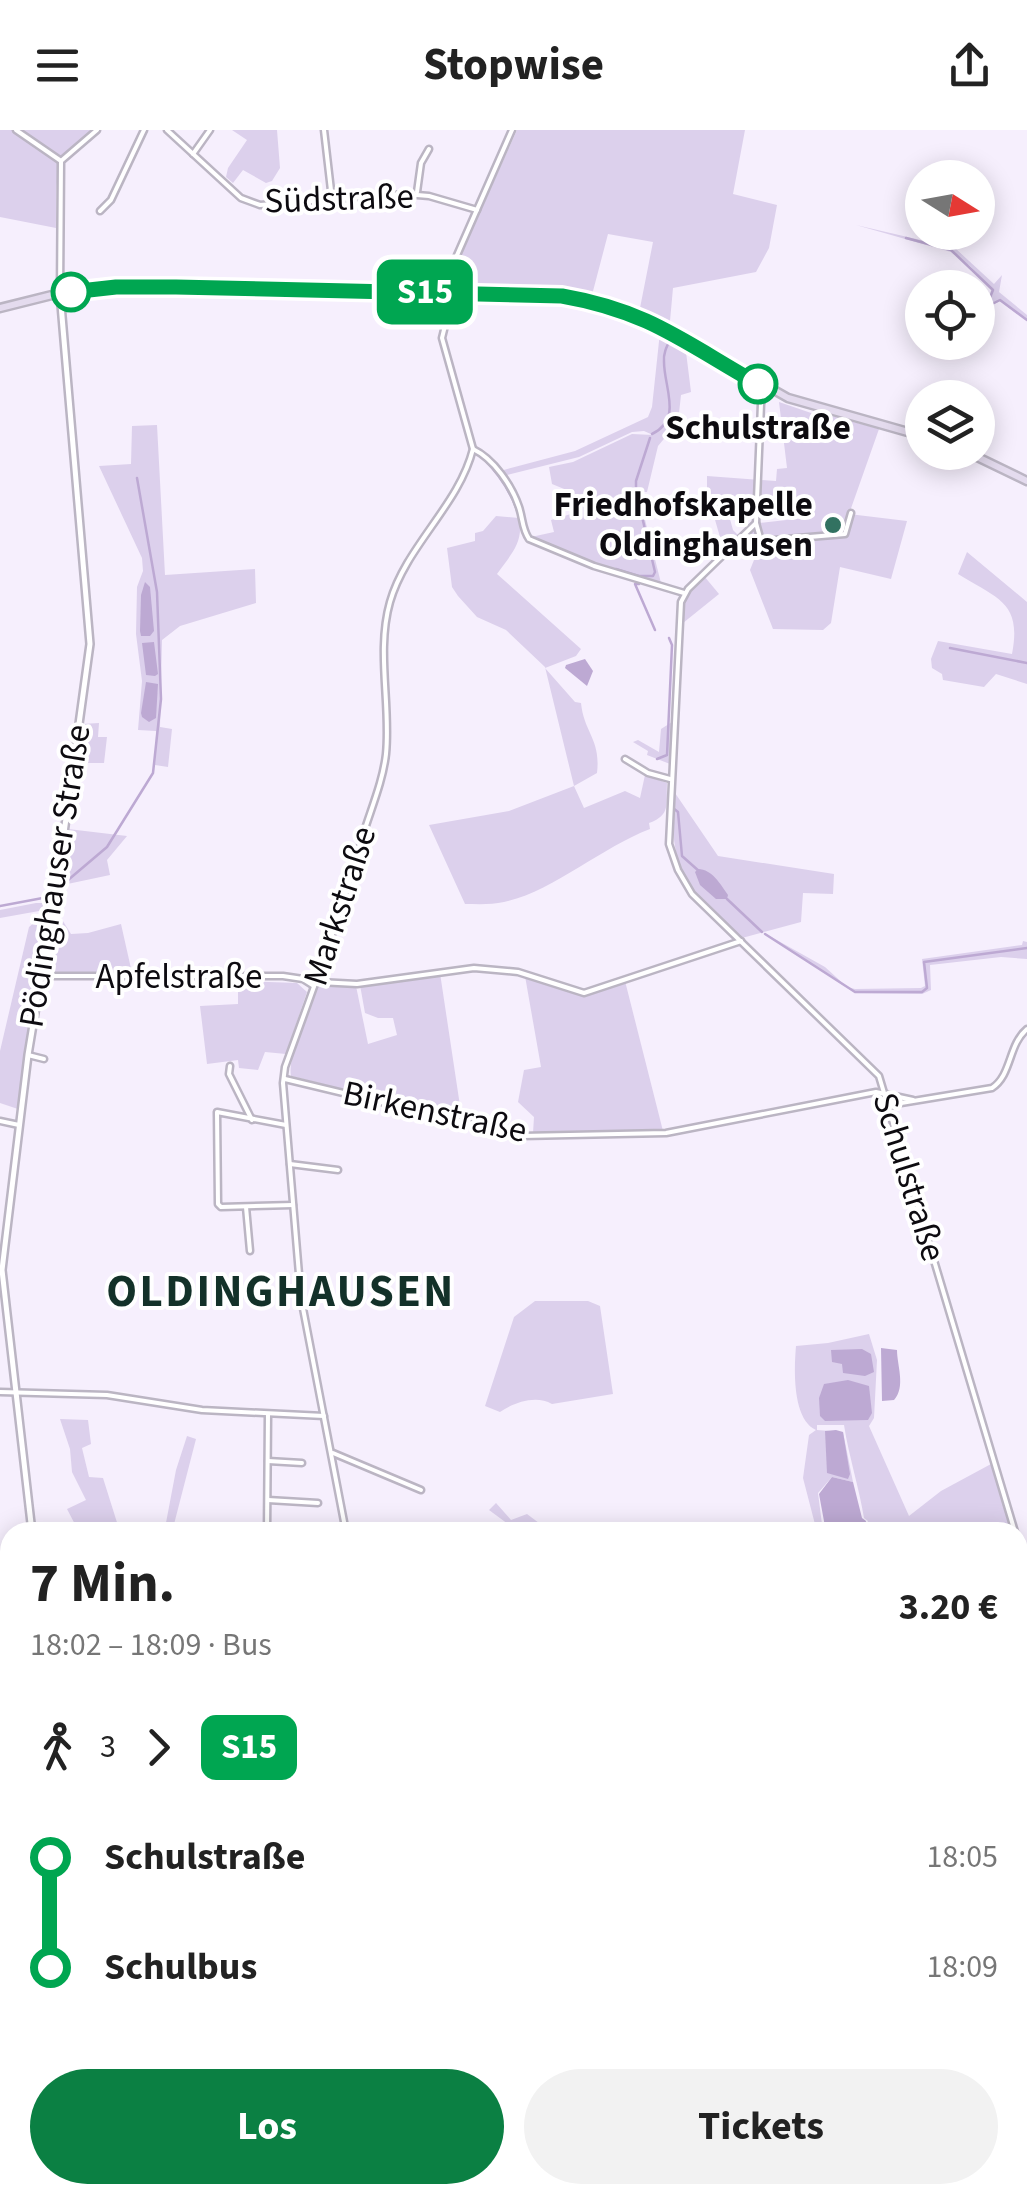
<!DOCTYPE html>
<html lang="de">
<meta charset="utf-8">
<style>
:root{--surface:#fff;--page:#f2f2f2;--text:#222;--muted:#767676;--accent:#0b8043}
body{margin:0;font-family:"Source Sans 3",sans-serif;background:var(--page);color:var(--text);height:100vh;display:flex;flex-direction:column;font-size:38px;white-space:nowrap}
*{box-sizing:border-box;margin:0}
p{font-size:32px;color:var(--muted)}
.icon{flex:none;width:55px;height:55px;fill:none;stroke:currentColor;stroke-width:2;stroke-linecap:round;stroke-linejoin:round}
.map{position:relative;flex:1;overflow:hidden}
.side{position:absolute;left:0px;top:1392px;width:1028px;height:682px;display:flex;flex-direction:column;background:var(--surface);border-radius:30px 30px 0 0;box-shadow:0 5px 25px #0003}
.side>*{flex:none}
.badge{padding:0 20px;border-radius:15px;font-size:35px;line-height:65px}
.needle{width:65px;rotate:101deg}
.buttons{position:absolute;left:905px;top:30px;display:grid;gap:20px}
.buttons a{display:grid;place-items:center;width:90px;height:90px;border-radius:50%;background:var(--surface);box-shadow:0 5px 25px #0003;font-size:50px}
.map>.badge{position:absolute;translate:-50% -50%;box-shadow:0 0 0 5px #fff}
.legs{display:flex;align-items:center;gap:15px;height:110px;padding:0 30px;font-size:32px}
.legs p{margin-inline-start:auto}
.summary{display:flex;align-items:center;justify-content:space-between;height:170px;padding:0 30px}
h1{font-size:55px;font-weight:700;line-height:75px}
.button{display:flex;gap:20px;margin-top:auto;padding:20px 30px}
.button a{flex:1;height:115px;border-radius:60px;background:var(--accent);color:#fff;font-size:40px;font-weight:700;line-height:115px;text-align:center}
.button a+a{background:var(--page);color:var(--text)}
ul{padding:0 30px;list-style:none}
li{display:flex;align-items:center;gap:35px;height:110px;font-size:38px}
li i{display:grid;place-items:center;width:15px;height:100%;margin:0 12px;background:currentColor}
li i::after{content:'';width:25px;height:25px;margin:-12px;border:8px solid;border-radius:50%;background:var(--surface)}
li p{margin-inline-start:auto}
li:first-child i{background:linear-gradient(#0000 50%,currentColor 0)}
li:last-child i{background:linear-gradient(currentColor 50%,#0000 0)}
header{display:flex;justify-content:space-between;align-items:center;height:130px;padding:0 30px;background:var(--surface);font-size:45px;font-weight:700}
.map>svg:first-child{display:block}
.green{fill:#dcd0ec}
.water{fill:#bda9d3}
.lines{fill:none;stroke-linecap:round;stroke-linejoin:round}
.stream{stroke:#bda9d3;stroke-width:2.5}
.minor-casing{stroke:#bbb5c3;stroke-width:9}
.tertiary-casing{stroke:#bbb5c3;stroke-width:10}
.secondary-casing{stroke:#bbb5c3;stroke-width:11}
.minor{stroke:#fff;stroke-width:4}
.tertiary{stroke:#fff;stroke-width:5}
.secondary{stroke:#e4dbee;stroke-width:6}
.line-1-casing{stroke:#fff;stroke-width:22}
.line-1{stroke:#00a651;stroke-width:15}
.stop-1-dot{fill:#fff;stroke:#00a651;stroke-width:5}
.poi-dot{fill:#327261;stroke:#fff;stroke-width:4}
.labels{text-anchor:middle;dominant-baseline:central;stroke-width:8;stroke-linejoin:round;paint-order:stroke}
.street-label{font-size:35px;fill:#0d0b10;stroke:#fff}
.stop-label{font-size:35px;font-weight:bold;fill:#0d0b10;stroke:#fff}
.poi-label{font-size:35px;font-weight:bold;fill:#0d0b10;stroke:#fff;text-anchor:end}
.district-label{font-size:45px;font-weight:bold;letter-spacing:2.5px;fill:#133129;stroke:#fff}
</style>
<header><svg class="icon" aria-label="menu" viewBox="0 0 24 24"><path d="M4 6h16M4 12h16M4 18h16"/></svg>Stopwise<svg class="icon" aria-label="share" viewBox="0 0 24 24"><path d="M12 15V3M7 8l5-5 5 5M5 13v7h14v-7"/></svg></header>
<div class="map">
<svg width="1027" height="2074" viewBox="0 0 1027 2074">
<rect width="100%" height="100%" fill="#f6effd"/>
<!-- green -->
<g class="green">
<path d="M0,0H95C49,37 58,42 56,98L0,87Z"/>
<polygon points="232,0 277,0 280,38 272,51 266,53 243,40 233,53 226,47 228,38 247,10"/>
<polygon points="517,0 745,0 733,64 777,75 769,118 756,142 673,158 670,191 640,178 653,112 608,104 592,165 547,159 460,157 455,149 459,129"/>
<polygon points="856,95 955,118 994,154 1002,145 999,162 1027,185 1027,191 1000,171 987,178 991,160 970,136 951,122"/>
<polygon points="660,202 685,214 691,262 681,265 678,292 658,316 647,362 638,362 661,453 594,434 531,407 554,402 551,390 574,383 569,361 552,354 549,337 573,332 632,304 653,305 644,301 632,302 579,327 503,346 500,341 575,321 648,287 652,277"/>
<polygon points="779,272 814,284 818,282 879,299 849,384 907,391 891,449 840,437 831,493 823,500 773,499 750,440 754,430 739,413 759,393 804,388 793,367 760,370 756,371 756,379 728,382 733,400 740,407 724,421 707,362 707,346 776,351 777,339 787,338"/>
<polygon points="157,295 165,445 255,439 256,473 180,496 162,510 160,597 172,599 168,637 155,635 156,601 138,600 142,551 136,504 137,457 143,441 142,428 99,336 131,334 132,296"/>
<path d="M496,386L519,388C524,413 511,424 497,444L581,519L576,526L545,538L575,572L581,573C584,603 601,609 597,643L574,656L584,678L625,661L640,668L645,645L667,653C666,674 671,685 649,693L650,699C602,717 552,762 504,772C491,775 477,774 465,774L429,695L509,681L574,656L545,537L506,500L477,487L458,466L452,457L447,418L475,411V403L483,401Z"/>
<path d="M967,422L1027,472V554L996,544L984,557L943,550L942,544L932,538L931,529L938,511L1012,524C1022,472 998,469 958,444Z"/>
<polygon points="704,446 719,464 683,493 684,469"/>
<polygon points="672,592 670,634 647,625 648,621 633,612 638,610 659,622 661,599"/>
<polygon points="99,593 98,607 107,607 104,633 77,633 82,594"/>
<path d="M673,660L718,726L834,744L833,764L803,763L801,792L742,808C682,755 670,741 673,660Z"/>
<polygon points="68,699 127,706 107,730 110,745 58,756"/>
<polygon points="36,773 51,773 18,979 0,973 0,921 29,797 41,787 39,781 0,788 0,780"/>
<polygon points="54,787 61,788 71,804 88,803 121,794 132,843 57,845 47,835"/>
<polygon points="766,804 825,837 847,857 855,859 921,858 925,856 922,829 1022,815 1023,811 1027,812 1027,829 1001,827 930,835 931,860 922,864 855,863"/>
<path d="M440,843L462,989L291,946C287,926 310,873 320,853L356,856L368,914L397,905L393,888H378L365,883L360,855Z"/>
<polygon points="525,846 582,865 625,851 663,1001 533,1003 534,987 518,972 524,940 541,937"/>
<polygon points="238,851 297,853 307,862 286,924 265,922 258,940 239,938 238,930 207,934 200,876 238,874"/>
<path d="M535,1171H588L600,1176L613,1264L552,1274C536,1265 515,1272 500,1282L485,1276L514,1187Z"/>
<path d="M869,1204L877,1230L874,1288L869,1296L909,1386L941,1361L991,1334L1013,1402H864L868,1391L864,1388C859,1357 849,1327 844,1295H817V1300L843,1302L853,1352L832,1347L818,1363L823,1402H817L803,1348L809,1305L816,1300C792,1289 794,1239 796,1216L828,1213Z"/>
<polygon points="60,1289 88,1290 91,1314 82,1318 89,1347 103,1348 120,1402 79,1402 67,1379 86,1370 72,1342 70,1319"/>
<polygon points="187,1306 196,1309 172,1402 154,1402 165,1398 176,1340"/>
<polygon points="496,1373 511,1390 527,1384 551,1402 513,1402 512,1397 489,1380"/>
<polygon points="1018,1416 1027,1447 1027,1508 1018,1514"/>
<polygon points="0,1891 4,1908 10,1915 10,2030 0,2016"/>
<polygon points="1018,1987 1027,1992 1027,2074 988,2074 983,2065 1018,2065"/>
<polygon points="46,2065 110,2065 113,2074 50,2074"/>
<polygon points="394,2065 730,2065 729,2074 343,2074"/>
</g>
<!-- water -->
<g class="water">
<polygon points="145,452 150,457 154,501 150,506 141,506 140,501 141,465"/>
<polygon points="154,512 158,544 155,546 146,545 142,513"/>
<polygon points="585,529 593,541 587,556 565,538 566,535"/>
<polygon points="146,552 158,554 156,588 149,592 142,587 141,583"/>
<path d="M698,739C712,739 721,755 728,765L727,769H716L700,755L695,742Z"/>
<path d="M881,1218L897,1220C897,1235 906,1257 894,1270L882,1271Z"/>
<polygon points="862,1219 871,1224 874,1242 865,1246 843,1243 842,1234 832,1232 831,1220"/>
<polygon points="848,1250 869,1256 872,1283 868,1290 825,1291 820,1286 819,1268 824,1254"/>
<polygon points="836,1300 843,1302 850,1344 848,1349 827,1343 825,1301"/>
<polygon points="832,1347 853,1352 862,1388 866,1391 865,1398 855,1402 826,1402 819,1364"/>
</g>
<g class="lines">
<!-- stream -->
<g class="stream">
<polyline points="906,108 951,120 993,160 989,170"/>
<polyline points="994,173 1000,170 1027,190"/>
<path d="M652,304C683,289 664,258 664,232C663,223 667,216 671,208"/>
<path d="M483,328C500,345 514,367 520,390"/>
<polyline points="616,439 639,446 653,446 655,442 636,361 636,351 650,308"/>
<polyline points="639,454 635,454 655,500"/>
<polyline points="950,518 1027,533"/>
<polyline points="657,629 667,625 672,515 669,508"/>
<polyline points="673,678 678,682 682,726 700,742"/>
<polyline points="61,756 107,717 153,643 161,569 157,462 137,348"/>
<polyline points="727,769 762,802"/>
<polyline points="0,776 48,767"/>
<polyline points="765,804 855,862 922,862 927,858 924,832 1027,818"/>
<polyline points="0,1975 10,1990"/>
<polyline points="987,2065 991,2074"/>
<polyline points="94,2074 94,2065"/>
<polyline points="431,2074 444,2065"/>
</g>
<!-- minor casing -->
<g class="minor-casing">
<g id="minor">
<polyline points="16,0 61,31"/>
<polyline points="167,0 241,68 260,75 405,64 429,66 477,80"/>
<polyline points="324,0 332,69"/>
<polyline points="193,24 210,0"/>
<polyline points="417,62 421,33 429,19"/>
<polyline points="100,81 111,70 144,0"/>
<polyline points="447,162 454,132 512,0"/>
<polyline points="60,163 61,31 97,0"/>
<polyline points="766,258 761,274 756,393 688,459 681,472 669,714 678,740 692,764 879,946 1015,1402"/>
<path d="M473,319C494,329 512,356 519,377C523,389 522,399 529,409L594,436L684,463"/>
<polyline points="756,393 761,411"/>
<polyline points="737,413 845,404 851,383"/>
<polyline points="625,629 648,643 670,649"/>
<polyline points="41,846 283,846 303,849 314,856"/>
<polyline points="319,852 357,854 474,838 518,842 584,863 741,811"/>
<polyline points="28,925 44,929"/>
<polyline points="230,936 229,944 252,990"/>
<polyline points="285,949 522,1006 666,1003 876,962 913,970"/>
<path d="M889,975L992,958C1012,945 1008,915 1027,899"/>
<polyline points="0,991 19,995"/>
<polyline points="286,995 217,982 218,1074 221,1077 293,1075"/>
<polyline points="290,1034 338,1040"/>
<polyline points="246,1077 250,1121"/>
<polyline points="0,1262 107,1265 202,1280 324,1286"/>
<polyline points="333,1323 421,1360"/>
<polyline points="268,1331 302,1333"/>
<polyline points="268,1370 318,1373"/>
<polyline points="267,1402 268,1284"/>
<path d="M346,1402L301,1168L283,953L285,937C313,860 341,784 363,705C371,679 383,651 386,624C391,575 376,521 390,472C406,416 459,375 473,319L442,208L453,163L450,144"/>
<polyline points="1018,1410 1022,1424 1027,1423"/>
<polyline points="0,1639 10,1635"/>
<polyline points="1018,1832 1027,1835"/>
<polyline points="42,2065 47,2074"/>
<polyline points="824,2065 824,2074"/>
<polyline points="0,2071 26,2065"/>
<polyline points="201,2074 205,2065"/>
</g>
</g>
<!-- tertiary casing -->
<g class="tertiary-casing">
<g id="tertiary">
<polyline points="32,1402 2,1140 28,925 60,732 90,514 60,163"/>
<polyline points="114,2065 117,2074"/>
</g>
</g>
<!-- secondary casing -->
<g class="secondary-casing">
<g id="secondary">
<polyline points="0,178 60,163 116,157 562,167 609,176 652,191 788,268 922,306"/>
<polyline points="967,322 1027,351"/>
</g>
</g>
<!-- minor -->
<use href="#minor" class="minor"/>
<!-- tertiary -->
<use href="#tertiary" class="tertiary"/>
<!-- secondary -->
<use href="#secondary" class="secondary"/>
</g>
<g class="lines">
<!-- line-1 casing -->
<g class="line-1-casing">
<path id="line-1" d="M71,162L116,157H176L562,166C649,181 685,213 758,254"/>
</g>
<!-- line-1 -->
<use href="#line-1" class="line-1"/>
</g>
<!-- markers -->
<g class="stop-1-dot">
<circle cx="71" cy="162" r="18"/>
<circle cx="758" cy="254" r="18"/>
</g>
<circle class="poi-dot" cx="833" cy="395" r="10"/>
<g class="labels">
<!-- street labels -->
<g class="street-label">
<text transform="translate(339 69) rotate(-2)">Südstraße</text>
<text transform="translate(55 746) rotate(-81)">Pödinghauser Straße</text>
<text transform="translate(340 776) rotate(-72)">Markstraße</text>
<text x="179" y="847">Apfelstraße</text>
<text transform="translate(435 982) rotate(12)">Birkenstraße</text>
<text transform="translate(909 1047) rotate(73)">Schulstraße</text>
</g>
<!-- stop labels -->
<g class="stop-label">
<text x="758" y="298">Schulstraße</text>
</g>
<!-- poi labels -->
<g class="poi-label">
<text x="813" y="375">Friedhofskapelle<tspan x="813" dy="40">Oldinghausen</tspan></text>
</g>
<!-- district labels -->
<g class="district-label">
<text x="281" y="1162">OLDINGHAUSEN</text>
</g>
</g>
</svg>
<div class="buttons">
<a><svg class="needle" viewBox="-14 -14 28 28"><path d="M0-13l5 13h-10z" fill="#e53935"/><path d="M0 13l5-13h-10z" fill="#767676"/></svg></a>
<a><svg class="icon" aria-label="locate" viewBox="0 0 24 24"><circle cx="12" cy="12" r="6"/><path d="M12 2v4M12 18v4M2 12h4M18 12h4"/></svg></a>
<a><svg class="icon" aria-label="layers" viewBox="0 0 24 24"><path d="M12 4l9 5-9 5-9-5zM3 14l9 5 9-5"/></svg></a>
</div>
<b class="badge" style="left:425px;top:162px;background:#00a651;color:#fff">S15</b>
<section class="side">
<div class="summary"><div><h1>7 Min.</h1><p>18:02 – 18:09 · Bus</p></div><b>3.20 €</b></div>
<div class="legs"><svg class="icon" aria-label="walk" viewBox="0 0 24 24"><circle cx="13" cy="4" r="2"/><path d="M13 8l-2 6 4 7M11 14l-3 7M7 12l3-4h3l4 4"/></svg>3<svg class="icon" aria-label="forward" viewBox="0 0 24 24"><path d="M9 5l7 7-7 7"/></svg><b class="badge" style="background:#00a651;color:#fff">S15</b></div>
<ul>
<li><i style="color:#00a651"></i><b>Schulstraße</b><p>18:05</p></li>
<li><i style="color:#00a651"></i><b>Schulbus</b><p>18:09</p></li>
</ul>
<div class="button"><a>Los</a><a>Tickets</a></div>
</section>
</div>
